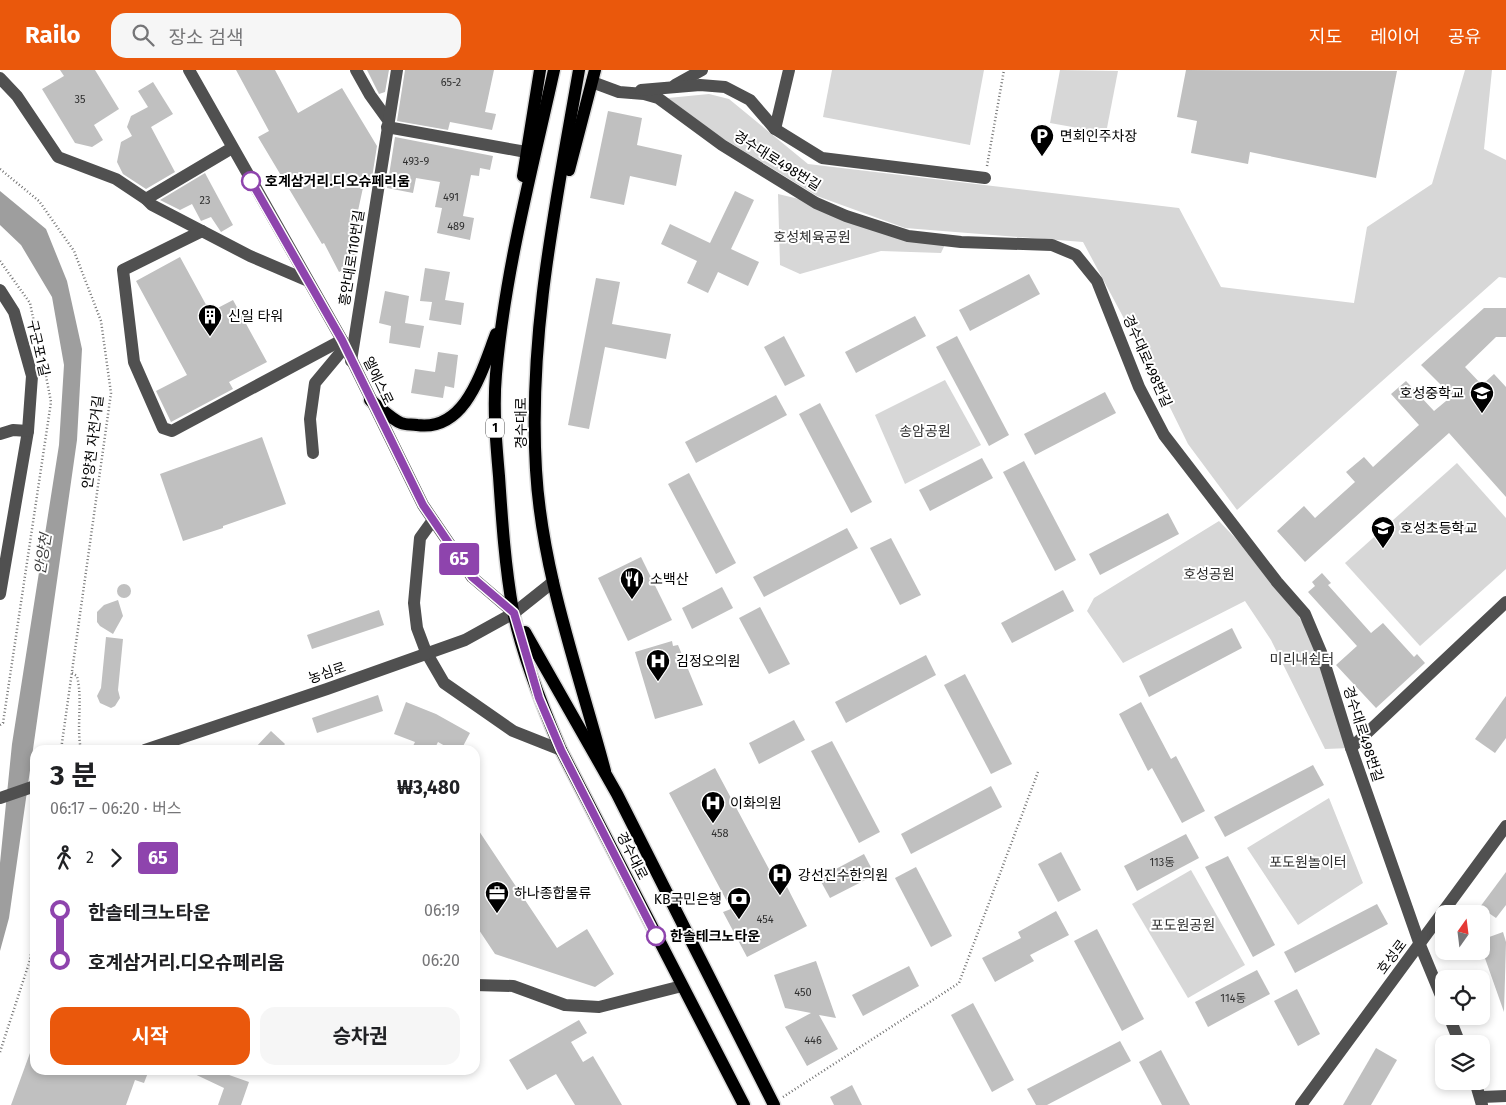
<!DOCTYPE html>
<html lang="ko">
<meta charset="utf-8">
<style>
:root{--surface:#fff;--page:#f6f6f6;--text:#202124;--muted:#757577;--accent:#ea580c}
body{margin:0;font-family:"Fira Sans","Noto Sans KR",sans-serif;background:var(--page);color:var(--text);height:100vh;display:flex;flex-direction:column;font-size:19px;white-space:nowrap}
*{box-sizing:border-box;margin:0}
p{font-size:16px;color:var(--muted)}
.icon{flex:none;width:28px;height:28px;fill:none;stroke:currentColor;stroke-width:2;stroke-linecap:round;stroke-linejoin:round}
.map{position:relative;flex:1;overflow:hidden}
.panel{position:absolute;left:30px;top:675px;width:450px;height:330px;display:flex;flex-direction:column;background:var(--surface);border-radius:15px;box-shadow:0 2px 8px #0003}
.panel>*{flex:none}
.badge{padding:0 10px;border-radius:4px;font-size:18px;line-height:32px}
.needle{width:32px;rotate:14deg}
.buttons{position:absolute;left:1435px;top:835px;display:grid;gap:10px}
.buttons a{display:grid;place-items:center;width:55px;height:55px;border-radius:10px;background:var(--surface);box-shadow:0 2px 8px #0003;font-size:25px}
.map>.badge{position:absolute;translate:-50% -50%;box-shadow:0 0 0 2px #fff}
.legs{display:flex;align-items:center;gap:8px;height:55px;padding:0 20px;font-size:16px}
.legs p{margin-inline-start:auto}
.overview{display:flex;align-items:center;justify-content:space-between;height:85px;padding:0 20px}
h1{font-size:28px;font-weight:700;line-height:38px}
.action{display:flex;gap:10px;margin-top:auto;padding:10px 20px}
.action a{flex:1;height:58px;border-radius:15px;background:var(--accent);color:#fff;font-size:20px;font-weight:700;line-height:58px;text-align:center}
.action a+a{background:var(--page);color:var(--text)}
ul{padding:0 20px;list-style:none}
li{display:flex;align-items:center;gap:18px;height:50px;font-size:19px}
li i{display:grid;place-items:center;width:8px;height:100%;margin:0 6px;background:currentColor}
li i::after{content:'';width:12px;height:12px;margin:-6px;border:4px solid;border-radius:50%;background:var(--surface)}
li p{margin-inline-start:auto}
li:first-child i{background:linear-gradient(#0000 50%,currentColor 0)}
li:last-child i{background:linear-gradient(currentColor 50%,#0000 0)}
header{display:flex;align-items:center;gap:30px;box-sizing:border-box;height:70px;padding:0 25px;background:var(--accent);color:#fff}
header strong{font-size:24px}
nav{display:flex;gap:28px;margin-inline-start:auto;font-size:18px}
.search{width:350px;height:45px;background:var(--page);display:flex;align-items:center;gap:12px;box-sizing:border-box;padding:0 18px;border-radius:15px;color:var(--muted);font-size:19px}
.map>svg:first-child{display:block}
.green{fill:#d7d7d7}
.water{fill:#9e9e9e}
.building{fill:#c0c0c0}
.lines{fill:none;stroke-linecap:round;stroke-linejoin:round}
.major-casing{stroke:#dbdbdb;stroke-width:15}
.path{stroke:#727272;stroke-width:2.5;stroke-dasharray:1 2.5;stroke-linecap:butt}
.minor{stroke:#505050;stroke-width:12}
.major{stroke:#000;stroke-width:12}
.line-1-casing{stroke:#fff;stroke-width:11}
.line-1{stroke:#8e44ad;stroke-width:8}
.stop-1-dot{fill:#fff;stroke:#8e44ad;stroke-width:2.5}
.labels{text-anchor:middle;dominant-baseline:central;stroke-width:4;stroke-linejoin:round;paint-order:stroke}
.number-label{font-size:11px;fill:#303030}
.shield{fill:#fff;stroke:#4c4c4c;stroke-width:1}
.shield-label{font-size:12px;font-weight:bold;fill:#000}
.poi-label{font-size:14px;fill:#000;stroke:#fff;text-anchor:start}
.street-label{font-size:14px;fill:#000;stroke:#fff}
.stop-label{font-size:14px;font-weight:bold;fill:#000;stroke:#fff;text-anchor:start}
.park-label{font-size:14px;fill:#2e2e2e;stroke:#fff}
.water-label{font-size:15px;font-style:italic;fill:#3f3f3f;stroke:#fff}
</style>
<header>
<strong>Railo</strong>
<div class="search"><svg class="icon" aria-label="search" viewBox="0 0 24 24"><circle cx="10" cy="10" r="6"/><path d="M15 15l6 6"/></svg>장소 검색</div>
<nav><a>지도</a><a>레이어</a><a>공유</a></nav>
</header>
<div class="map">
<svg width="1506" height="1035" viewBox="0 0 1506 1035">
<rect width="100%" height="100%" fill="#fff"/>
<!-- green -->
<g class="green">
<polygon points="832,0 984,0 970,75 823,47"/>
<polygon points="1060,0 1118,1 1106,63 1050,53"/>
<polygon points="1465,0 1492,0 1484,79 1506,90 1506,208 1499,207 1237,440 1188,374 1151,299 1083,172 905,158 817,126 714,63 668,28 709,24 729,29 808,94 1179,138 1221,217 1354,233 1367,157 1432,114"/>
<polygon points="778,124 816,133 908,166 947,170 941,183 881,181 800,204 780,195"/>
<polygon points="945,310 981,375 905,414 875,345"/>
<polygon points="1457,393 1506,448 1506,499 1420,576 1345,493"/>
<polygon points="1219,451 1277,512 1321,582 1351,678 1325,679 1271,570 1245,531 1123,593 1087,541 1094,528"/>
<polygon points="1329,728 1363,813 1298,855 1247,778"/>
<polygon points="1191,800 1245,895 1188,928 1132,834"/>
</g>
<!-- water -->
<polygon class="water" points="0,121 46,159 67,211 82,279 77,370 9,848 0,881 0,793 12,674 59,375 64,295 52,227 21,175 0,155"/>
<!-- building -->
<g class="building">
<polygon points="60,0 95,0 119,39 94,55 103,70 92,77 75,73 42,19 64,6"/>
<polygon points="236,0 275,0 298,43 342,18 377,76 371,114 364,113 353,164 357,162 356,194 339,202 324,173 322,174 258,67 269,61"/>
<polygon points="367,0 389,0 385,22 379,24"/>
<polygon points="405,0 494,0 485,42 496,44 492,60 450,52 448,60 397,51"/>
<polygon points="1186,0 1397,1 1376,108 1250,82 1248,94 1191,83 1197,51 1177,47"/>
<polygon points="153,12 173,44 151,57 175,102 146,119 123,104 117,92 121,72 132,66 127,57 131,46 148,37 138,21"/>
<polygon points="608,41 642,48 637,75 682,85 676,116 630,106 624,135 590,128"/>
<polygon points="395,67 493,86 490,100 480,98 479,106 471,105 463,146 474,148 470,170 437,163 442,138 435,137 440,112 416,108 413,123 387,118"/>
<polygon points="205,103 233,155 221,162 211,147 201,151 192,134 180,140 160,130"/>
<polygon points="735,121 754,130 731,179 759,192 748,216 718,202 708,223 687,213 697,191 661,174 670,154 710,173"/>
<polygon points="180,187 210,242 233,230 267,292 229,312 233,319 171,352 156,321 187,305 136,211"/>
<polygon points="425,198 450,202 445,230 464,233 461,255 429,250 432,232 420,231"/>
<polygon points="1029,204 1040,224 970,261 959,240"/>
<polygon points="596,208 620,212 612,254 671,264 666,289 605,277 589,359 568,355"/>
<polygon points="385,221 409,226 405,253 424,256 420,278 389,273 391,256 379,253"/>
<polygon points="1484,238 1506,238 1506,267 1496,267 1465,297 1482,315 1494,304 1506,317 1506,427 1449,363 1305,492 1277,461 1304,436 1315,448 1355,412 1346,402 1364,387 1373,397 1419,355 1391,324 1406,311 1434,341 1452,326 1421,295"/>
<polygon points="915,246 926,266 856,303 845,282"/>
<polygon points="784,266 805,306 785,316 764,277"/>
<polygon points="957,266 1009,365 989,376 936,277"/>
<polygon points="438,282 458,285 454,318 445,316 443,328 411,323 415,299 435,302"/>
<polygon points="1105,322 1116,343 1035,385 1024,364"/>
<polygon points="776,325 787,345 696,393 685,372"/>
<polygon points="820,333 872,432 851,443 799,344"/>
<polygon points="262,367 286,434 223,456 223,458 183,471 160,404"/>
<polygon points="982,388 993,408 930,441 919,420"/>
<polygon points="1024,391 1076,490 1055,501 1003,402"/>
<polygon points="689,403 736,493 716,504 668,414"/>
<polygon points="1168,443 1179,464 1100,505 1089,484"/>
<polygon points="847,458 858,478 764,527 753,507"/>
<polygon points="891,468 921,525 900,535 870,478"/>
<polygon points="641,487 672,550 628,571 598,508"/>
<polygon points="1322,503 1331,513 1328,515 1371,563 1383,553 1414,587 1417,584 1425,593 1376,638 1336,595 1357,576 1308,522 1315,516 1312,512"/>
<circle cx="124" cy="521" r="7"/>
<polygon points="722,517 733,538 692,559 682,538"/>
<polygon points="1063,520 1074,541 1012,573 1001,553"/>
<polygon points="118,530 123,546 113,564 100,556 97,552 97,542 104,535"/>
<polygon points="760,537 790,594 769,604 739,548"/>
<polygon points="379,540 384,555 312,579 307,565"/>
<polygon points="1232,558 1242,578 1149,627 1139,606"/>
<polygon points="106,567 123,569 118,620 120,628 115,636 111,638 100,633 97,626 101,618"/>
<polygon points="672,571 673,576 678,575 703,635 655,649 635,582"/>
<polygon points="926,585 936,605 846,653 835,632"/>
<polygon points="965,604 1012,694 991,704 944,615"/>
<polygon points="378,625 383,641 317,663 312,648"/>
<polygon points="1506,626 1506,668 1495,683 1475,669"/>
<polygon points="406,632 436,644 470,663 461,680 452,680 438,672 434,680 411,680 415,672 394,664"/>
<polygon points="1141,632 1171,689 1176,686 1205,741 1182,753 1152,698 1148,701 1119,644"/>
<polygon points="794,650 805,670 759,694 749,673"/>
<polygon points="271,661 285,674 280,680 253,680"/>
<polygon points="832,671 880,762 859,773 811,681"/>
<polygon points="1313,695 1324,715 1225,767 1214,747"/>
<polygon points="715,698 777,814 784,811 807,856 747,887 723,842 731,839 669,723"/>
<polygon points="991,716 1002,737 911,784 901,764"/>
<polygon points="475,755 557,878 587,859 614,904 595,917 495,884 475,854"/>
<polygon points="1186,764 1199,788 1137,821 1124,796"/>
<polygon points="1061,782 1081,820 1058,832 1038,794"/>
<polygon points="864,784 875,805 830,828 819,808"/>
<polygon points="1228,786 1275,875 1253,887 1205,797"/>
<polygon points="916,797 952,866 931,877 895,808"/>
<polygon points="1506,802 1506,835 1496,848 1480,837"/>
<polygon points="1377,834 1388,854 1295,903 1284,882"/>
<polygon points="1056,841 1069,865 1030,885 1034,891 995,912 982,888 1021,868 1018,862"/>
<polygon points="1097,859 1144,949 1122,961 1074,871"/>
<polygon points="1503,862 1506,872 1504,942 1481,877 1481,870"/>
<polygon points="816,891 836,948 819,945 838,979 807,996 785,957 811,943 785,938 774,905"/>
<polygon points="909,896 919,916 863,946 852,925"/>
<polygon points="1257,900 1270,924 1208,957 1195,932"/>
<polygon points="1297,919 1320,964 1298,976 1274,931"/>
<polygon points="973,933 1014,1010 992,1022 951,945"/>
<polygon points="579,950 587,963 571,972 583,992 593,986 622,1035 575,1035 556,1004 527,1020 509,990"/>
<polygon points="1120,971 1131,991 1047,1035 1036,1035 1027,1019"/>
<polygon points="34,972 35,1000 149,1000 144,1013 135,1010 126,1035 11,1035"/>
<polygon points="1376,978 1397,990 1371,1035 1343,1035"/>
<polygon points="1161,980 1190,1035 1162,1035 1139,992"/>
<polygon points="186,1000 215,1000 249,1012 241,1035 218,1035 224,1018"/>
<polygon points="852,1015 862,1035 834,1035 830,1027"/>
</g>
<g class="lines">
<!-- major casing -->
<g class="major-casing">
<g id="major">
<path d="M554,0C532,100 505,201 496,304C493,338 496,372 499,406C502,451 505,496 513,541C522,585 543,638 561,680L744,1035"/>
<path d="M579,0C556,133 528,265 536,400C542,503 579,603 605,701"/>
<polyline points="569,100 595,0"/>
<polyline points="523,106 540,0"/>
<path d="M370,330C380,337 391,349 401,353C406,355 412,354 417,355C466,362 482,300 496,264"/>
<polyline points="525,562 617,724 774,1035"/>
</g>
</g>
<!-- path -->
<g class="path">
<polyline points="987,96 1004,0"/>
<polyline points="0,99 39,131 74,181 101,251 111,323 61,680"/>
<polyline points="0,191 30,233 41,286"/>
<path d="M72,603L77,606C83,631 76,656 81,680"/>
<polyline points="0,655 3,653 51,332 46,306"/>
<polyline points="0,982 30,890 35,857"/>
<polyline points="783,1027 959,913 1038,702"/>
</g>
<!-- minor -->
<g class="minor">
<polyline points="189,0 342,270 423,435 472,507 514,543"/>
<polyline points="356,0 370,25 388,50"/>
<polyline points="0,8 17,26 58,87 116,109 146,129 152,135 250,186 306,210"/>
<polyline points="592,12 619,22 644,24 658,28 722,75 816,133 846,146 908,166 961,172 1052,175 1076,185 1097,211 1139,317 1164,365 1277,512 1305,544 1321,582 1351,678 1420,875 1444,933"/>
<polyline points="675,15 702,0"/>
<polyline points="641,20 700,15 725,17 750,30 775,59 822,88 985,108"/>
<polyline points="387,57 526,82"/>
<polyline points="775,59 789,0"/>
<polyline points="146,129 232,78"/>
<polyline points="202,161 123,200 134,292 163,358 172,361 342,270"/>
<polyline points="0,220 14,242 32,306 28,361 0,524"/>
<polyline points="351,291 397,0"/>
<polyline points="0,364 13,360 28,361"/>
<polyline points="313,383 310,349 315,313 345,277"/>
<polyline points="433,450 420,468 414,533 417,558 426,582 444,613 513,661 561,680"/>
<polyline points="1351,678 1506,532"/>
<polyline points="145,680 327,619 465,570 514,543 553,512"/>
<polyline points="0,728 35,716"/>
<polyline points="475,915 513,916 565,935 599,937 682,916"/>
<polyline points="1449,946 1460,974"/>
<polyline points="1475,1011 1482,1035"/>
<polyline points="1482,1027 1506,1026"/>
<polyline points="1301,1035 1506,756"/>
</g>
<!-- major -->
<use href="#major" class="major"/>
</g>
<g class="lines">
<!-- line-1 casing -->
<g class="line-1-casing">
<polyline id="line-1" points="251,111 342,270 423,435 472,507 514,543 539,628 561,680 656,866"/>
</g>
<!-- line-1 -->
<use href="#line-1" class="line-1"/>
</g>
<!-- icons -->
<defs>
<g id="parking-pin" transform="scale(1.25)"><path d="M0 17L-7.5 6A9.5 9.5 0 1 1 7.5 6Z" fill="#000" stroke="#fff"/><path d="M-3.5-5.5H1a3.5 3.5 0 0 1 0 7H-1V5.5H-3.5ZM-1-3.4V-.6H.8a1.4 1.4 0 0 0 0-2.8Z" fill="#fff"/></g>
<g id="building-pin" transform="scale(1.25)"><path d="M0 17L-7.5 6A9.5 9.5 0 1 1 7.5 6Z" fill="#000" stroke="#fff"/><path d="M-4-6H4V6H1V3H-1V6H-4ZM-2.5-4.3h1.7v1.8h-1.7ZM.8-4.3h1.7v1.8H.8ZM-2.5-1h1.7V.8h-1.7ZM.8-1h1.7V.8H.8Z" fill="#fff"/></g>
<g id="school-pin" transform="scale(1.25)"><path d="M0 17L-7.5 6A9.5 9.5 0 1 1 7.5 6Z" fill="#000" stroke="#fff"/><path d="M0-5L7-2L0 1L-7-2ZM-4 1L0 2.5L4 1V4Q0 6-4 4Z" fill="#fff"/></g>
<g id="restaurant-pin" transform="scale(1.25)"><path d="M0 17L-7.5 6A9.5 9.5 0 1 1 7.5 6Z" fill="#000" stroke="#fff"/><path d="M-5-6h1v4h1v-4h1v4h1v-4h1v5L-1.5 .5V6h-2V.5L-5-1ZM5-6V6H3V1.5H1.5Q1.5-4 5-6Z" fill="#fff"/></g>
<g id="hospital-pin" transform="scale(1.25)"><path d="M0 17L-7.5 6A9.5 9.5 0 1 1 7.5 6Z" fill="#000" stroke="#fff"/><path d="M-5-5h3v3.5h4V-5h3V5h-3V1.5h-4V5h-3Z" fill="#fff"/></g>
<g id="office-pin" transform="scale(1.25)"><path d="M0 17L-7.5 6A9.5 9.5 0 1 1 7.5 6Z" fill="#000" stroke="#fff"/><path d="M-6-3h4V-5.5h4V-3h4V5H-6ZM-1-4.5V-3h2v-1.5ZM-6 0V1H6V0Z" fill="#fff"/></g>
<g id="bank-pin" transform="scale(1.25)"><path d="M0 17L-7.5 6A9.5 9.5 0 1 1 7.5 6Z" fill="#000" stroke="#fff"/><path d="M-6-4H6V4H-6ZM0-2.3a2.3 2.3 0 1 0 0 4.6a2.3 2.3 0 1 0 0-4.6Z" fill="#fff"/></g>
</defs>
<g fill-rule="evenodd">
<use href="#parking-pin" x="1042" y="66"/>
<use href="#building-pin" x="210" y="246"/>
<use href="#school-pin" x="1482" y="323"/>
<use href="#school-pin" x="1383" y="458"/>
<use href="#restaurant-pin" x="632" y="509"/>
<use href="#hospital-pin" x="658" y="591"/>
<use href="#hospital-pin" x="713" y="733"/>
<use href="#hospital-pin" x="780" y="805"/>
<use href="#office-pin" x="497" y="823"/>
<use href="#bank-pin" x="739" y="829"/>
</g>
<!-- markers -->
<g class="stop-1-dot">
<circle cx="251" cy="111" r="9"/>
<circle cx="656" cy="866" r="9"/>
</g>
<g class="labels">
<!-- number labels -->
<g class="number-label">
<text x="451" y="12">65-2</text>
<text x="80" y="29">35</text>
<text x="416" y="91">493-9</text>
<text x="451" y="127">491</text>
<text x="205" y="130">23</text>
<text x="456" y="156">489</text>
<text x="720" y="763">458</text>
<text x="1162" y="792">113동</text>
<text x="765" y="849">454</text>
<text x="803" y="922">450</text>
<text x="1233" y="928">114동</text>
<text x="813" y="970">446</text>
</g>
<!-- shield labels -->
<rect class="shield" x="486" y="348.5" width="18" height="19" rx="4"/>
<g class="shield-label">
<text x="495" y="358">1</text>
</g>
<!-- poi labels -->
<g class="poi-label">
<text x="1060" y="66">면회인주차장</text>
<text x="228" y="246">신일 타워</text>
<text x="1464" y="323" text-anchor="end">호성중학교</text>
<text x="1400" y="458">호성초등학교</text>
<text x="650" y="509">소백산</text>
<text x="676" y="591">김정오의원</text>
<text x="730" y="733">이화의원</text>
<text x="798" y="805">강선진수한의원</text>
<text x="514" y="823">하나종합물류</text>
<text x="722" y="829" text-anchor="end">KB국민은행</text>
</g>
<!-- street labels -->
<g class="street-label">
<text transform="translate(777 91) rotate(32)">경수대로498번길</text>
<text transform="translate(352 188) rotate(-81)">흥안대로110번길</text>
<text transform="translate(38 278) rotate(77)">구군포1길</text>
<text transform="translate(1147 291) rotate(66)">경수대로498번길</text>
<text transform="translate(378 311) rotate(64)">엘에스로</text>
<text transform="translate(521 353) rotate(-90)">경수대로</text>
<text transform="translate(93 372) rotate(-83)">안양천 자전거길</text>
<text transform="translate(327 603) rotate(-19)">농심로</text>
<text transform="translate(1363 664) rotate(72)">경수대로498번길</text>
<text transform="translate(632 786) rotate(63)">경수대로</text>
<text transform="translate(1392 887) rotate(-53)">호성로</text>
</g>
<!-- stop labels -->
<g class="stop-label">
<text x="265" y="111">호계삼거리.디오슈페리움</text>
<text x="670" y="866">한솔테크노타운</text>
</g>
<!-- park labels -->
<g class="park-label">
<text x="812" y="167">호성체육공원</text>
<text x="925" y="361">송암공원</text>
<text x="1209" y="504">호성공원</text>
<text x="1302" y="589">미리내쉼터</text>
<text x="1308" y="792">포도원놀이터</text>
<text x="1183" y="855">포도원공원</text>
</g>
<!-- water labels -->
<g class="water-label">
<text transform="translate(43 484) rotate(-81)">안양천</text>
</g>
</g>
</svg>
<div class="buttons">
<a><svg class="needle" viewBox="-14 -14 28 28"><path d="M0-13l5 13h-10z" fill="#e53935"/><path d="M0 13l5-13h-10z" fill="#757577"/></svg></a>
<a><svg class="icon" aria-label="locate" viewBox="0 0 24 24"><circle cx="12" cy="12" r="6"/><path d="M12 2v4M12 18v4M2 12h4M18 12h4"/></svg></a>
<a><svg class="icon" aria-label="layers" viewBox="0 0 24 24"><path d="M12 4l9 5-9 5-9-5zM3 14l9 5 9-5"/></svg></a>
</div>
<b class="badge" style="left:459px;top:489px;background:#8e44ad;color:#fff">65</b>
<section class="panel">
<div class="overview"><div><h1>3 분</h1><p>06:17 – 06:20 · 버스</p></div><b>₩3,480</b></div>
<div class="legs"><svg class="icon" aria-label="walk" viewBox="0 0 24 24"><circle cx="13" cy="4" r="2"/><path d="M13 8l-2 6 4 7M11 14l-3 7M7 12l3-4h3l4 4"/></svg>2<svg class="icon" aria-label="forward" viewBox="0 0 24 24"><path d="M9 5l7 7-7 7"/></svg><b class="badge" style="background:#8e44ad;color:#fff">65</b></div>
<ul>
<li><i style="color:#8e44ad"></i><b>한솔테크노타운</b><p>06:19</p></li>
<li><i style="color:#8e44ad"></i><b>호계삼거리.디오슈페리움</b><p>06:20</p></li>
</ul>
<div class="action"><a>시작</a><a>승차권</a></div>
</section>
</div>
